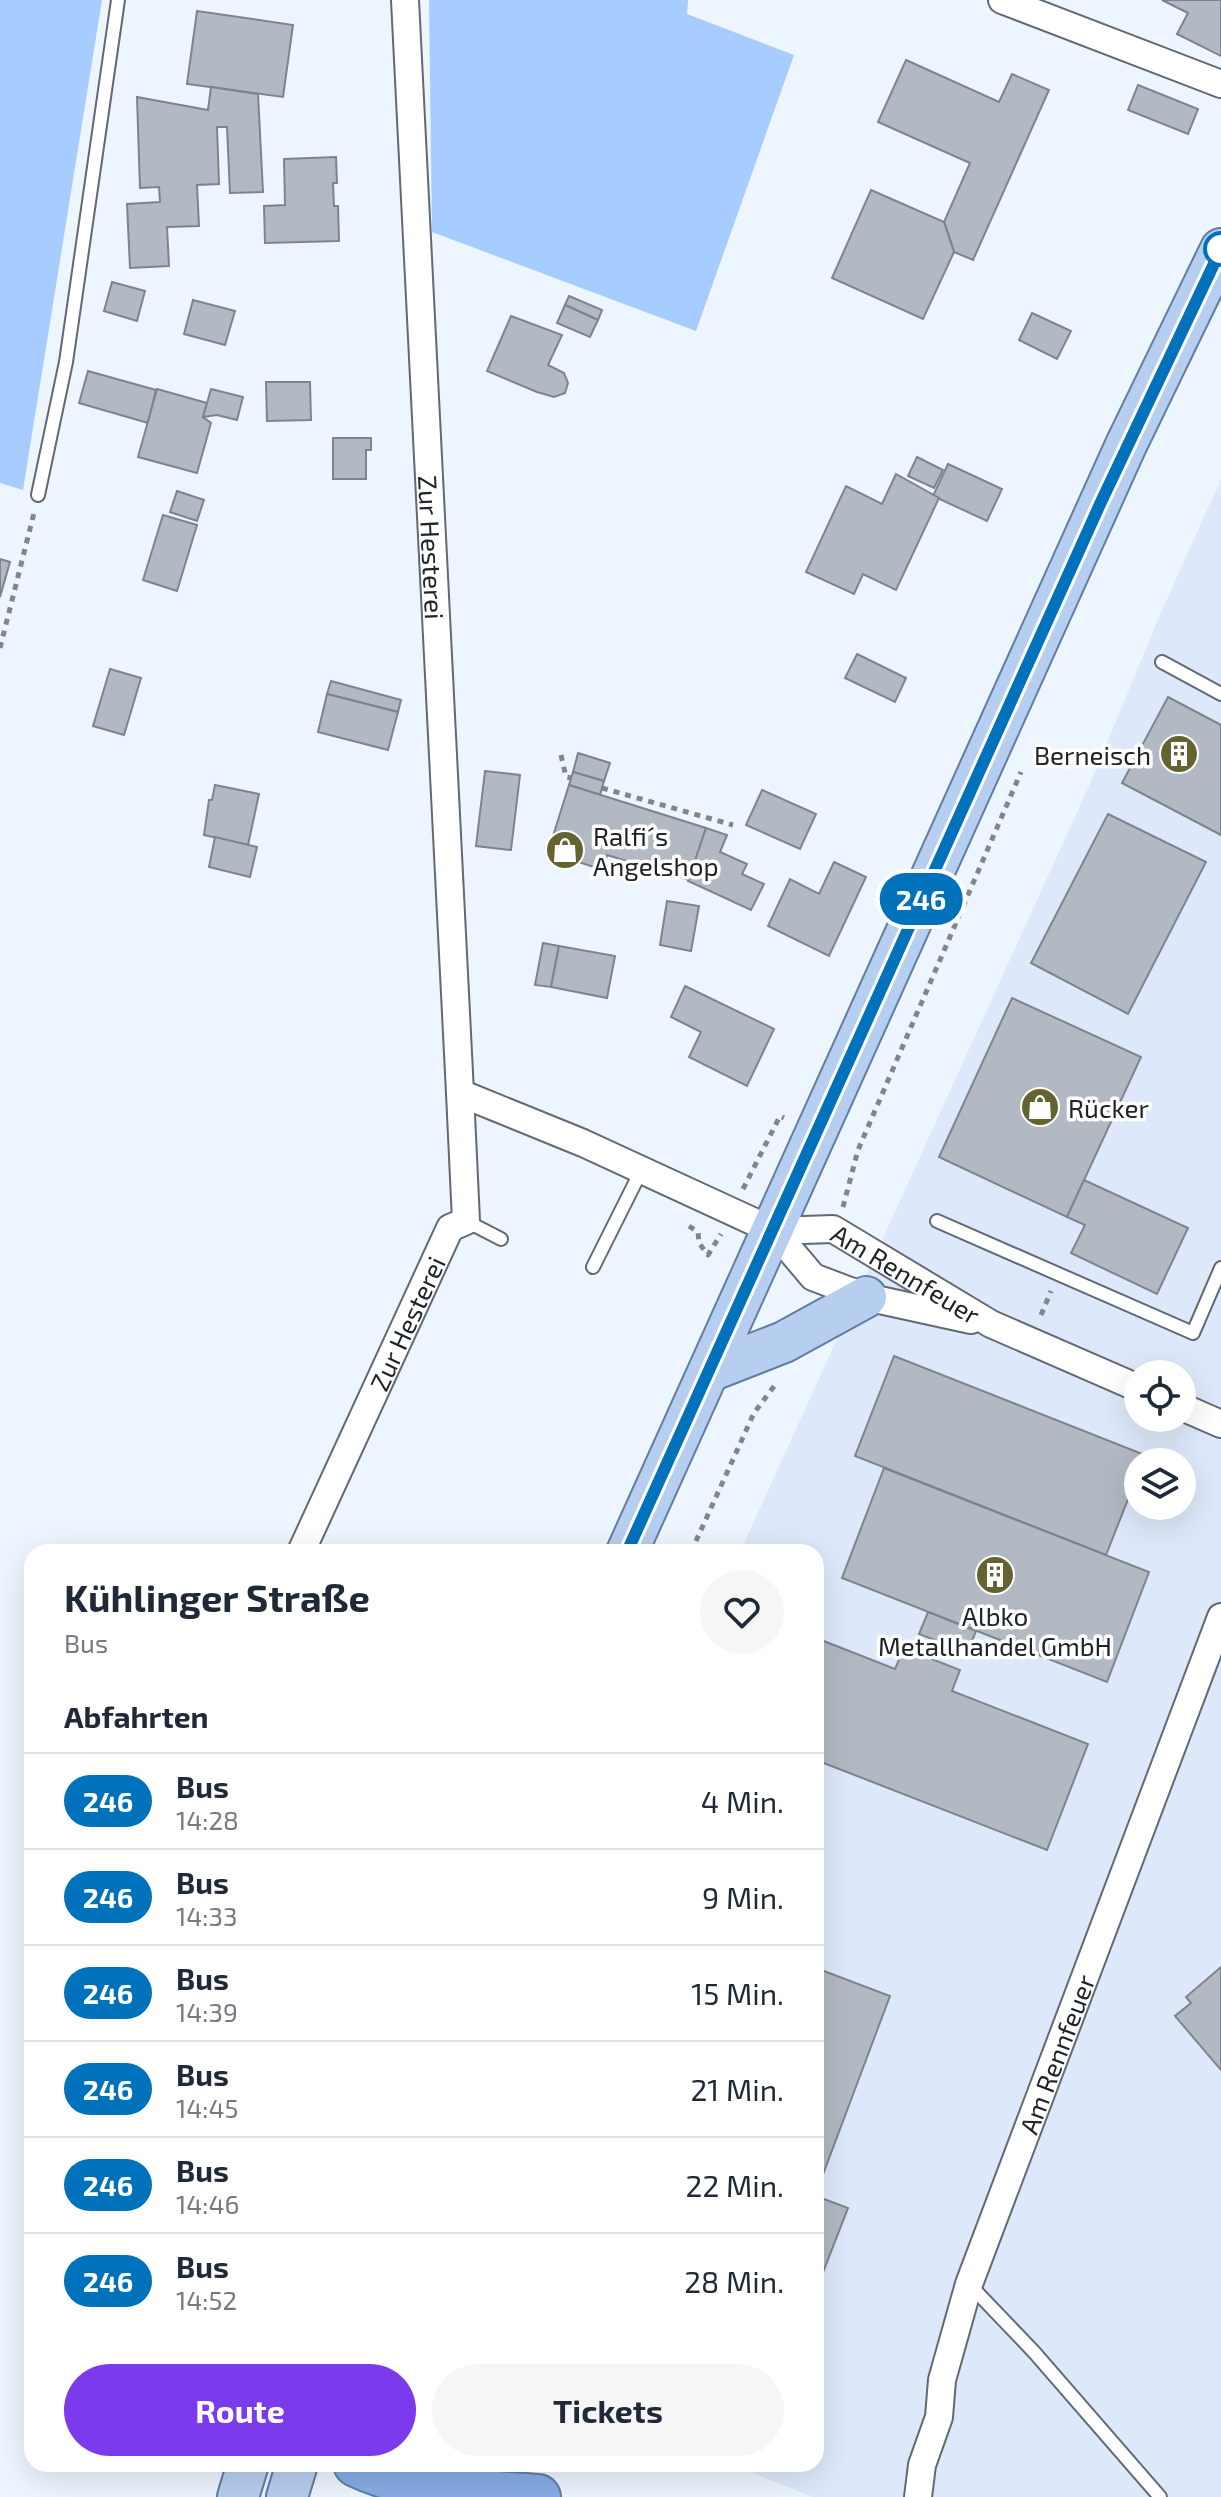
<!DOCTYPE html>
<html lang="de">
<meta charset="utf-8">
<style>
:root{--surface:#fff;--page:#f6f6f7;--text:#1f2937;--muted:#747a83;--line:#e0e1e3;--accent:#7c3aed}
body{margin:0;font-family:"Exo 2",sans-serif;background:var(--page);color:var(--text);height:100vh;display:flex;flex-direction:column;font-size:30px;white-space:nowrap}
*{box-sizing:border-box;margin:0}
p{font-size:26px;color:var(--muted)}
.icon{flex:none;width:44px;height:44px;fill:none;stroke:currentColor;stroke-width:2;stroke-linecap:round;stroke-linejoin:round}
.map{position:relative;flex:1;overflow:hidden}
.panel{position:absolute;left:24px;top:1544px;width:800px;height:928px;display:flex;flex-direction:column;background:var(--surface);border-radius:24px;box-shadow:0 8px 32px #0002}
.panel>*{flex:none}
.badge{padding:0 16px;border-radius:26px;font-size:28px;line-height:52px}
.fabs{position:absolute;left:1124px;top:1360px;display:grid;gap:16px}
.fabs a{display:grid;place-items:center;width:72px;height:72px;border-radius:50%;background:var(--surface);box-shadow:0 8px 32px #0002;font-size:40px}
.map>.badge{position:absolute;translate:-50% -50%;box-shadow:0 0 0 4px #fff}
h2{padding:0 40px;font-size:30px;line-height:72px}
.round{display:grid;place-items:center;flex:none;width:84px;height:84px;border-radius:42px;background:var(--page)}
.summary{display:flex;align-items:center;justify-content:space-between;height:136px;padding:0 40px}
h1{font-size:38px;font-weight:700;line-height:60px}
.primary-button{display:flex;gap:16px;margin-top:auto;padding:16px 40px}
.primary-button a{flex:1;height:92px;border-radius:48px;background:var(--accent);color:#fff;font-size:32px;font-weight:700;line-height:92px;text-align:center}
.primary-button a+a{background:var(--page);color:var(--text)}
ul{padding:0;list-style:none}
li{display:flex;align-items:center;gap:24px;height:96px;padding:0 40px;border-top:2px solid var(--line)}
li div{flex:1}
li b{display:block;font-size:30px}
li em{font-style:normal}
li .badge{min-width:88px;font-weight:700;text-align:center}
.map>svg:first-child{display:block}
.built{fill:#dde9fa;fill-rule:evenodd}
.green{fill:#a7ccff}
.building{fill:#b2b9c3;stroke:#7e848d;stroke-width:2}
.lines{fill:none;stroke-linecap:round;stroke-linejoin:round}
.service-casing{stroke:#636972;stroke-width:16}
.minor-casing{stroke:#636972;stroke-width:30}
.primary-casing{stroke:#627da2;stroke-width:44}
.motorway-casing{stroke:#627da2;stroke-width:48}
.path{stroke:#80868c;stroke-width:5;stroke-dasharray:6 6;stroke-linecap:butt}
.service{stroke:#fff;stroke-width:12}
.minor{stroke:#fff;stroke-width:26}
.primary{stroke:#b6ceef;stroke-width:40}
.motorway{stroke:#86ade5;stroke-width:44}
.line-casing{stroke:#fff;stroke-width:18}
.line{stroke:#0072bc;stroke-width:12}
.stop-dot{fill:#fff;stroke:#0072bc;stroke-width:4}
.labels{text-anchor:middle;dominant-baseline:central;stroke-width:7;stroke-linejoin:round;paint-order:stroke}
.street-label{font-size:26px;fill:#202327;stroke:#fff}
.poi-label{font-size:26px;fill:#202327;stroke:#fff;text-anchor:start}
</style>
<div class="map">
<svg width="1221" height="2497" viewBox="0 0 1221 2497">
<rect width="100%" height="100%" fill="#edf5ff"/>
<!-- built -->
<path class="built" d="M1221,479V2497H812L731,2464H816V1552H740L1089,786L1162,610ZM1138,1374H1182V1418H1138ZM1138,1462H1182V1506H1138Z"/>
<!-- green -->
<g class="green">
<polygon points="0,0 102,0 23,490 0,483"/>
<polygon points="429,0 688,0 687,14 794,55 696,331 432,232"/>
</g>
<!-- building -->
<g class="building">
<polygon points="1162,0 1221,0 1221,56 1177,34 1188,13"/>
<polygon points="197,11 293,25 283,97 187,84"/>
<polygon points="906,60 999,102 1012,74 1049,90 973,260 954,252 944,222 970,163 878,122"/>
<polygon points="1138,85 1198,109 1188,134 1128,110"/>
<polygon points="211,87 258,94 263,192 230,193 227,127 217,127 219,184 197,185 199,226 167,227 169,266 130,268 127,204 160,202 159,187 140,188 137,97 208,110"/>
<polygon points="336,157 337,183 333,183 334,206 338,206 339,241 265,243 264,206 285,205 284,159"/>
<polygon points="871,190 944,222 954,252 923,319 832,278"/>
<polygon points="112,282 145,291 137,321 104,311"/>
<polygon points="569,296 602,310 598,320 565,305"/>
<polygon points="193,300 235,311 225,345 184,334"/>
<polygon points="565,305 598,320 590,337 557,323"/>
<polygon points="1032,313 1071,331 1057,359 1019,340"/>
<polygon points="511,316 562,335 548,365 564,373 568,383 565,393 554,397 537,392 487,371"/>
<polygon points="88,371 156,390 148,423 79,403"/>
<polygon points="266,382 310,382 311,420 267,421"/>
<polygon points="157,389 207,403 203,417 211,423 197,473 138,457"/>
<polygon points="211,389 243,397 237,420 217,415 203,417"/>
<polygon points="333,438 371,438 371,450 366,450 366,479 333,479"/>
<polygon points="917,457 943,470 934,488 908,476"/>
<polygon points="948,464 1002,489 987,521 933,496"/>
<polygon points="896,474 939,498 896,590 863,574 854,594 806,572 846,486 882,504"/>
<polygon points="177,491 204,500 197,521 170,512"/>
<polygon points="163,515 197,525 177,591 143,580"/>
<polygon points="0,559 10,562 0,597"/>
<polygon points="857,654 906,678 895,702 845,678"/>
<polygon points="110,669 141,678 124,735 93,726"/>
<polygon points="331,681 401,700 398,712 327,694"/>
<polygon points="327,694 398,712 388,750 318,732"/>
<polygon points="1168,697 1221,725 1221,835 1122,783"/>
<polygon points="578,753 610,763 604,781 573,772"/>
<polygon points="485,771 520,775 511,850 476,846"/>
<polygon points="573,772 604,781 600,795 569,785"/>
<polygon points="215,785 259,794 248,845 204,835 209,800 212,800"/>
<polygon points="569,785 706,828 689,880 607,855 603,870 548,852"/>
<polygon points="762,790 816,814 800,849 746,825"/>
<polygon points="1108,814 1206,862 1128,1014 1031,963"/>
<polygon points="706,828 727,835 720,852 747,864 742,874 764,884 751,910 688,881"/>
<polygon points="215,837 257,847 250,877 209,867"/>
<polygon points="834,862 866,877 829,956 768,926 790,879 819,894"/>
<polygon points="667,901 699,906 691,951 660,945"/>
<polygon points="543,943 559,946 551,987 535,985"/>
<polygon points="559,946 615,956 607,998 551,987"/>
<polygon points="685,986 774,1029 747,1086 689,1057 701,1032 671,1017"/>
<polygon points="1012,998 1141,1057 1067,1217 939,1157"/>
<polygon points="1084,1180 1188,1228 1157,1294 1071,1253 1085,1225 1067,1217"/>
<polygon points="894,1356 1145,1455 1143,1462 1138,1462 1138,1474 1106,1555 855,1456"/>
<polygon points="884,1468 1149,1572 1107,1682 842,1578"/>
<polygon points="928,1612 976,1631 967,1653 919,1634"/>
<polygon points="816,1638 895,1669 904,1648 960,1670 952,1691 1088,1744 1047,1850 816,1760"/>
<polygon points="1221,1967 1221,2070 1175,2016 1191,2003 1186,1997"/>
<polygon points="816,1968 890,1996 816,2193"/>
<polygon points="816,2196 848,2208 818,2285 816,2284"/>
</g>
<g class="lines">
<!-- service casing -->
<g class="service-casing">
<g id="service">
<polyline points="38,495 66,362 118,0"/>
<polyline points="1162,662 1221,694"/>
<polyline points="466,1221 501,1239"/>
<polyline points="937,1221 1193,1333 1221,1268"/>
<polyline points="593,1267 641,1171"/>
<polyline points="969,2284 1034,2352 1160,2497"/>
</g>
</g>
<!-- minor casing -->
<g class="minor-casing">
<g id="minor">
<path id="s1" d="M405,0L460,1093L583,1143L774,1231L833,1229L991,1324L1138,1388"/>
<polyline points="1002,0 1221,84"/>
<polyline points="774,1231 813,1277 866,1297 971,1320"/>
<polyline points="1182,1407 1221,1424"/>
<path id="s2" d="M301,1552L450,1228L466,1221L460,1093"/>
<path id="s3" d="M918,2497L922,2465L939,2417L942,2380L969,2284L1221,1617"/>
</g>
</g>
<!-- primary casing -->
<g class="primary-casing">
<g id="primary">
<polyline points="710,1371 784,1342 866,1297"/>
<polyline points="627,1552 1126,445 1221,249"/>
<polyline points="238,2497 248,2464"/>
<polyline points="287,2497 297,2464"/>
</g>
</g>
<!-- motorway casing -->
<g class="motorway-casing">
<path id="motorway" d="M356,2464C413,2491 475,2492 538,2497"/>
</g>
<!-- path -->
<g class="path">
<polyline points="0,648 34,513"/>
<polyline points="561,755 566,777 571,778"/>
<polyline points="602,788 733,825"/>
<polyline points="743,1189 780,1116 784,1118"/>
<polyline points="843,1207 858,1150 1021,772"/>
<polyline points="689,1226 698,1232 699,1243 708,1255 721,1234"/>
<polyline points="1041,1315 1051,1291"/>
<polyline points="691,1552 754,1413 775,1385"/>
</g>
<!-- service -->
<use href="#service" class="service"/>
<!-- minor -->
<use href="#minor" class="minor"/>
<!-- primary -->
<use href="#primary" class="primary"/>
<!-- motorway -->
<use href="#motorway" class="motorway"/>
</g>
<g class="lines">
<!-- line casing -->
<g class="line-casing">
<polyline id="line" points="627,1552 1101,502 1221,249"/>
</g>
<!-- line -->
<use href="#line" class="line"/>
</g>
<!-- icons -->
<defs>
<g id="building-disc" transform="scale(2)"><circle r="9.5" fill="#656330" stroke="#fff"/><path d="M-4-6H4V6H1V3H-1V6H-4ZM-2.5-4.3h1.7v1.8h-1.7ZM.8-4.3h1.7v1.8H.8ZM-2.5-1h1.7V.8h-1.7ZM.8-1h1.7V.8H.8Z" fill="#fff"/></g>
<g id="shop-disc" transform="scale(2)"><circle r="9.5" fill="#656330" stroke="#fff"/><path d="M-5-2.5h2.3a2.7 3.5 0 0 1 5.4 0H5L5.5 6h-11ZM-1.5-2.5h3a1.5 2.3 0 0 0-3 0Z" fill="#fff"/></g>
</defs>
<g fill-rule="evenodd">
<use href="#building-disc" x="1179" y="754"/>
<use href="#shop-disc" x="565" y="850"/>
<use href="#shop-disc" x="1040" y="1107"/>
<use href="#building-disc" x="995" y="1575"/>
</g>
<!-- markers -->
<circle class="stop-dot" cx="1221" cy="249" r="16"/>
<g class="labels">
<!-- street labels -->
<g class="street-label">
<text stroke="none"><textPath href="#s1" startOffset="548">Zur Hesterei</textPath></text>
<text stroke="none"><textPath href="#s1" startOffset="1582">Am Rennfeuer</textPath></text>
<text stroke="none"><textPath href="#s2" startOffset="252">Zur Hesterei</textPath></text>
<text stroke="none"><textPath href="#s3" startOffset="466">Am Rennfeuer</textPath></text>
</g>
<!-- poi labels -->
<g class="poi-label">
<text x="1151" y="754" text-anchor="end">Berneisch</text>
<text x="593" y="835">Ralfi´s<tspan x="593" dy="30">Angelshop</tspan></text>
<text x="1068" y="1107">Rücker</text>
<text x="995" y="1615" text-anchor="middle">Albko<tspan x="995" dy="30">Metallhandel GmbH</tspan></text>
</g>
</g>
</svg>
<div class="fabs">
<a><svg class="icon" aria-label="locate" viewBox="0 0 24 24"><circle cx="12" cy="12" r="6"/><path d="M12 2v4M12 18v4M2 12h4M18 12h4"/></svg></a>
<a><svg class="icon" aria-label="layers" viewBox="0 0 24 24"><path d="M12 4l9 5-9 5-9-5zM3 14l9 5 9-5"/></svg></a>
</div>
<b class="badge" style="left:921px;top:899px;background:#0072bc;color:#fff">246</b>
<section class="panel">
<div class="summary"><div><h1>Kühlinger Straße</h1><p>Bus</p></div><a class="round"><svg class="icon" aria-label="heart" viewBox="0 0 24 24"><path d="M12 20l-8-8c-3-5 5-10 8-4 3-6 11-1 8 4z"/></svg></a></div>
<h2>Abfahrten</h2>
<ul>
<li><span class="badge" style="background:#0072bc;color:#fff">246</span><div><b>Bus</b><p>14:28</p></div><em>4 Min.</em></li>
<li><span class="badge" style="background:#0072bc;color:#fff">246</span><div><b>Bus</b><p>14:33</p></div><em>9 Min.</em></li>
<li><span class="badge" style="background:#0072bc;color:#fff">246</span><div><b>Bus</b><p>14:39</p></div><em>15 Min.</em></li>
<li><span class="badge" style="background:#0072bc;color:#fff">246</span><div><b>Bus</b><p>14:45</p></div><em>21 Min.</em></li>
<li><span class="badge" style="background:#0072bc;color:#fff">246</span><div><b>Bus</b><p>14:46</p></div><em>22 Min.</em></li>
<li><span class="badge" style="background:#0072bc;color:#fff">246</span><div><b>Bus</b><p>14:52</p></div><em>28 Min.</em></li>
</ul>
<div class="primary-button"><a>Route</a><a>Tickets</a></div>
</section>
</div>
